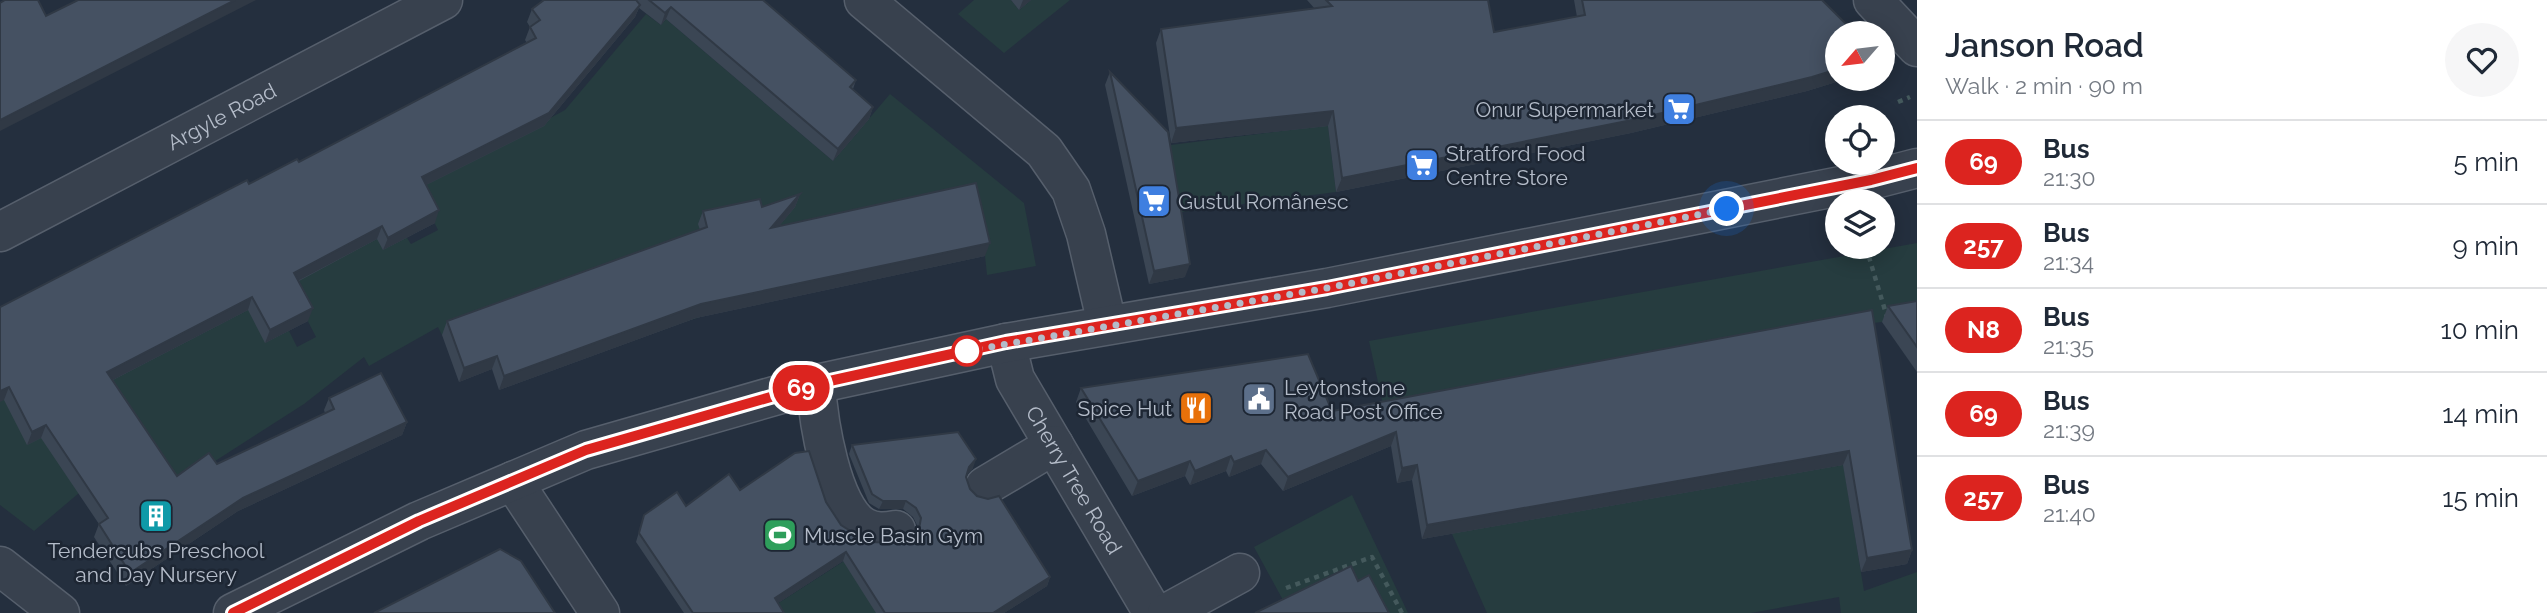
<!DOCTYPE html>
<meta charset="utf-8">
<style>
:root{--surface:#fff;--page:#f6f6f7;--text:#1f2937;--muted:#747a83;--line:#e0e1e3}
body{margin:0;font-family:Raleway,sans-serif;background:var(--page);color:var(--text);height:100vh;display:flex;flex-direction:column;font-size:26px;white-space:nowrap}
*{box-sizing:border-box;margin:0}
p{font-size:23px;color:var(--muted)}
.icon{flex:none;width:38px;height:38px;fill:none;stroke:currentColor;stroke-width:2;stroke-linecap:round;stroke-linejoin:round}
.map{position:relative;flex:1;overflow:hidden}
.details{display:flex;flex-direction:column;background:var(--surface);width:630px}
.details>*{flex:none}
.badge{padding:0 14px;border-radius:23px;font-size:24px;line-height:46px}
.needle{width:46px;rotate:242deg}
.controls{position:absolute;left:1825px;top:21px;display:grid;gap:14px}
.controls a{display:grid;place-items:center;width:70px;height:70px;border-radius:50%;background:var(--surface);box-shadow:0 4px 18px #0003;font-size:35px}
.you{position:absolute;width:35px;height:35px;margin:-18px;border:5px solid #fff;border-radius:50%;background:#1a73e8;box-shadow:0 0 0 10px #1a73e833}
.map>.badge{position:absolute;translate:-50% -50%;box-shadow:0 0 0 4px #fff}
.round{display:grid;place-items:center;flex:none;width:74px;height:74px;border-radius:37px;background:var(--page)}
.head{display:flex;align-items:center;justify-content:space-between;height:119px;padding:0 28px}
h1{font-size:33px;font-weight:600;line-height:52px}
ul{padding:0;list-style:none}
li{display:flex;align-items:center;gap:21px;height:84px;padding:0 28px;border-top:2px solid var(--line)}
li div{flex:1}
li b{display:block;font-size:26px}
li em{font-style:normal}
li .badge{min-width:77px;font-weight:700;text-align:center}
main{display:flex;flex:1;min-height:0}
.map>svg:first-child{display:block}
.green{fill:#263c3f}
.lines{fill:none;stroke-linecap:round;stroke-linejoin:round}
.minor-casing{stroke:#565f6c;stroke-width:41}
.path{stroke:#44595c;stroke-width:4.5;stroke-dasharray:5 5;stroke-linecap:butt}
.minor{stroke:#38414e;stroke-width:38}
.wall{fill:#3b4654}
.shaded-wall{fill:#303945}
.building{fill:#455162;stroke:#303945;stroke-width:2}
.line-casing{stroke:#fff;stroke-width:16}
.line{stroke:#dc241f;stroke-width:10}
.walk{stroke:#b4bcc9;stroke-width:7;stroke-dasharray:0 12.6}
.stop-dot{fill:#fff;stroke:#dc241f;stroke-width:3.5}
.labels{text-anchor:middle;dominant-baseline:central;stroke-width:5;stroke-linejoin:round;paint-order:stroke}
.poi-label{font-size:21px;fill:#b4bcc9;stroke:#1d2633;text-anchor:start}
.street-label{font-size:21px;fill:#b4bcc9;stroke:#1d2633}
</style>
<main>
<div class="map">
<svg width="1917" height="613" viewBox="0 0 1917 613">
<rect width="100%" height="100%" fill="#242f3e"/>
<!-- green -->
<g class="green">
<polygon points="974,0 1011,0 1019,10 1031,0 1070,0 1004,53 958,14"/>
<polygon points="646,14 661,25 666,19 833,161 890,94 1024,203 1036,266 987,275 985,256 761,242 699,224 705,253 704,316 678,324 654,259 442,335 438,327 369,366 364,357 304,404 181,483 79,493 34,531 0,505 0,401 87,355 246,307 289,331 297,347 316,337 262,232 310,206 407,238 411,244 438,230 418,189 565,110"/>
<polygon points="1328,125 1336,192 1175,213 1163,146"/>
<polygon points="1917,243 1917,317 1824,330 1385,414 1369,341"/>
<polygon points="1834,407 1864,591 1917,572 1917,613 1841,613 1839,597 1751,613 1487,613 1452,534"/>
<polygon points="1352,495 1408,613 1290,613 1254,547"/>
<polygon points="844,561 877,613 763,613"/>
</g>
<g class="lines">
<!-- minor casing -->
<g class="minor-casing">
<g id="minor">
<polyline points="864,0 1044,151 1071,190 1086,234 1107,324"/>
<polyline points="1873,0 1917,47"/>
<path id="s1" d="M0,232L443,0"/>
<path id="s2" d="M1006,343L1015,379L1153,613"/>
<path d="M816,384C818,418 831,509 864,527C875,533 885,532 896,530"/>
<polyline points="513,481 600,613"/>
<polyline points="985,486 1054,445"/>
<polyline points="0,566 60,613"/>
<polyline points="233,613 419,521 586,450 816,384 1006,343 1327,288 1871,180 1917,168"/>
<polyline points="1167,613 1240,573"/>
</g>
</g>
<!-- path -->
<g class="path">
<polyline points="1898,102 1910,97"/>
<polyline points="1866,247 1887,317"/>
<polyline points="1286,588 1372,557 1402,613"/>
</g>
<!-- minor -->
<use href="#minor" class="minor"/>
</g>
<!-- wall -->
<g class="wall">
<polygon points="544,0 763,0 856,80 853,89 873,107 869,119 833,161 666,19 661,25 639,8 635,17 544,126 426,185 435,223 383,250 377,239 299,281 308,321 265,343 248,310 113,380 177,476 217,464 325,413 324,410 329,398 407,422 402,435 238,511 126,586 94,537 99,524 41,438 27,445 4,400 0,307 249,184 299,162 527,43 525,40 530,27 527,22 532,9"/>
<polygon points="1011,0 1031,0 1019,10"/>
<polygon points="1307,0 1488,0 1494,32 1577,17 1574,0 1822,0 1838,79 1846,79 1807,91 1631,133 1336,192 1328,126 1171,143 1156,43 1161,29 1315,9"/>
<polygon points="1110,72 1185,277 1149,284 1105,85"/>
<polygon points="800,194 795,207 779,226 985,256 696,318 499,390 492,369 459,382 442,335 447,321 700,230 698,224 703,211 762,207"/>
<polygon points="1917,301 1917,372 1882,322 1888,306"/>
<polygon points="1872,310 1912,550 1907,564 1861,572 1843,465 1422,539 1412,480 1397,483 1391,446 1283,491 1261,464 1229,477 1226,471 1190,485 1185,476 1132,496 1076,402 1081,388 1332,411"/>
<polygon points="852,445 973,468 967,474 966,477 970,489 1050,577 1047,586 1004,613 876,613 843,561 778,603 784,613 684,613 636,542 644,515 686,506 740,490 826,502 841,525 868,542 903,543 913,538 917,533 918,527 913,517 903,509 879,509 869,503 849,454"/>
</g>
<!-- shaded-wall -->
<g class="shaded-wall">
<polygon points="235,0 256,0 0,131 0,120"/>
<polygon points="1023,0 1031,0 1019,10"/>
<polygon points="640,5 635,17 544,126 418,189 422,177"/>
<polygon points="671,7 666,19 661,25 665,13"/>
<polygon points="1838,69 1838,79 1846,79 1807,91 1631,133 1336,192 1342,178"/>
<polygon points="873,107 869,119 833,161 838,149"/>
<polygon points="1333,111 1328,126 1171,143 1176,128"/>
<polygon points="800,194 795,207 766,242 771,228"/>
<polygon points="439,210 435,223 383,250 388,238"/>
<polygon points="382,226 377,239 290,285 294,273"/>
<polygon points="990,243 985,256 696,318 499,390 504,376 701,304"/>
<polygon points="1190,264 1185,277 1149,284 1154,271"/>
<polygon points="252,297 248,310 103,385 107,372"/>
<polygon points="313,308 308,321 265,343 270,330"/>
<polygon points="497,356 492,369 459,382 464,368"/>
<polygon points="9,387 4,400 0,402 0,391"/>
<polygon points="407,422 402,435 238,511 126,586 130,573 243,498"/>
<polygon points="46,425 41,438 27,445 32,432"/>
<polygon points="1396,432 1391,446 1283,491 1288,477"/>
<polygon points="1266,450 1261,464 1229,477 1234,462"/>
<polygon points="1849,451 1843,465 1422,539 1427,525"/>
<polygon points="1231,456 1226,471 1190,485 1195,471"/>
<polygon points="976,459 973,468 966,476 969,467"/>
<polygon points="1190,461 1185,476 1132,496 1138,481"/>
<polygon points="1417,465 1412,480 1397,483 1402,468"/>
<polygon points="883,501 906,501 903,509 879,509"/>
<polygon points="1912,550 1907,564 1861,572 1867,558"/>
<polygon points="846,552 843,561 772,607 775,598"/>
<polygon points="1050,577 1047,586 1004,613 993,613"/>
</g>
<!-- building -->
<g class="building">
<polygon points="5,0 38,0 46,16 78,0 235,0 0,120 0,3"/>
<polygon points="544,0 636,0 640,5 549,113 422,177 439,210 388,238 382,226 294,273 313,308 270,330 252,297 107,372 177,476 209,453 217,464 334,409 329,398 381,373 407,422 243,498 130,573 99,524 108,518 46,425 32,432 9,387 0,391 0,307 247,180 249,184 297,159 299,162 536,38 530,27 540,20 532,9"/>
<polygon points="649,0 763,0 856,80 850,87 873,107 838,149 671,7 665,13"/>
<polygon points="1326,0 1488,0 1494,32 1585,15 1582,0 1822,0 1855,33 1838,33 1838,69 1812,77 1637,119 1342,178 1333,111 1176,128 1161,29 1332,6"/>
<polygon points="1110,72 1168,132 1190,264 1154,271"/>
<polygon points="976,183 990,243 701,304 504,376 497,356 464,368 447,321 707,227 703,211 760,199 762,207 800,194 771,228"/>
<polygon points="1917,301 1917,347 1888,306"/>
<polygon points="1872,310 1912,550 1867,558 1849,451 1427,525 1417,465 1402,468 1396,432 1288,477 1266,450 1234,462 1231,456 1195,471 1190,461 1138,481 1081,388 1308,354 1332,411"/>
<polygon points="958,432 976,459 969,467 966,477 970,489 977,496 988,499 999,496 1050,577 993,613 885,613 846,552 775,598 784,613 693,613 639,533 644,515 677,492 686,506 729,474 740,490 795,453 809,451 826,502 841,525 868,542 903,543 913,538 919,529 921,518 916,508 906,501 883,501 872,494 852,445"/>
<polygon points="500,549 521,561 555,613 374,613"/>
<polygon points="1351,566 1358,581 1369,575 1389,613 1255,613"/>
</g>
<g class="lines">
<!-- line casing -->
<g class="line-casing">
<polyline id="line" points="233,613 419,521 586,450 816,384 1006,342 1327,288 1871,180 1917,168"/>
</g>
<!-- line -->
<use href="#line" class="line"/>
<!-- walk -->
<polyline class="walk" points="967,351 1327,288 1727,209"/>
</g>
<!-- icons -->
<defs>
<g id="supermarket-square" transform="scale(1.75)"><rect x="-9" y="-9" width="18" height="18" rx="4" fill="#3f7fe0" stroke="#1d2633"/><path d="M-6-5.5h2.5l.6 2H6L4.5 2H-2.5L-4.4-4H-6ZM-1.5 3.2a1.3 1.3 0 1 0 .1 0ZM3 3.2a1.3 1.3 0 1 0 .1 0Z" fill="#fff"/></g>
<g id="civic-square" transform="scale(1.75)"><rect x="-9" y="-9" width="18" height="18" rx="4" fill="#5c6f8a" stroke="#1d2633"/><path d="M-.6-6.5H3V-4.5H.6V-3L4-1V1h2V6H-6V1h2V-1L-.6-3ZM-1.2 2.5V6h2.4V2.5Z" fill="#fff"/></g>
<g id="restaurant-square" transform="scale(1.75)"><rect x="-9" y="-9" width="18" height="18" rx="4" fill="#e8710a" stroke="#1d2633"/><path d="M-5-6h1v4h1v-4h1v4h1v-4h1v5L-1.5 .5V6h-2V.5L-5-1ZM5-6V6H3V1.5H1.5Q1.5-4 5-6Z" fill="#fff"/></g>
<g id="building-square" transform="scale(1.75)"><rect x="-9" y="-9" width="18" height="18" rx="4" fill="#0f9aa8" stroke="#1d2633"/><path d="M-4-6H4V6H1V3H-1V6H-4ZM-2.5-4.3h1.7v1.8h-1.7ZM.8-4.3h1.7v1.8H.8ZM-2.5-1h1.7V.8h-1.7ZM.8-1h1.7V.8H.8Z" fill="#fff"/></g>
<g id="stadium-square" transform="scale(1.75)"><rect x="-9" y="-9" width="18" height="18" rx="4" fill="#2e9e5b" stroke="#1d2633"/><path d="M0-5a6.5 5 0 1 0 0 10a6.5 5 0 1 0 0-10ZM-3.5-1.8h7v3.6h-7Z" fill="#fff"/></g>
</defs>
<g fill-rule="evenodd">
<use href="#supermarket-square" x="1679" y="109"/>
<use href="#supermarket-square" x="1422" y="165"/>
<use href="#supermarket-square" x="1154" y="201"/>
<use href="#civic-square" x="1259" y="399"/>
<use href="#restaurant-square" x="1196" y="408"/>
<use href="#building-square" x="156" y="516"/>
<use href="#stadium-square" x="780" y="535"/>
</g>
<!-- markers -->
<circle class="stop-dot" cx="967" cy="351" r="14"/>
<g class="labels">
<!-- poi labels -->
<g class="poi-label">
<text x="1654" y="109" text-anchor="end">Onur Supermarket</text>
<text x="1446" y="153">Stratford Food<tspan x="1446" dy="24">Centre Store</tspan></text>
<text x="1178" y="201">Gustul Românesc</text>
<text x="1284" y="387">Leytonstone<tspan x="1284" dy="24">Road Post Office</tspan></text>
<text x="1172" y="408" text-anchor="end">Spice Hut</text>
<text x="804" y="535">Muscle Basin Gym</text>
<text x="156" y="550" text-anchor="middle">Tendercubs Preschool<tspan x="156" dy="24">and Day Nursery</tspan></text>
</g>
<!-- street labels -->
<g class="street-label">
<text stroke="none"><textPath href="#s1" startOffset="250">Argyle Road</textPath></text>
<text stroke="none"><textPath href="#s2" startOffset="154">Cherry Tree Road</textPath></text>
</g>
</g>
</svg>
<div class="controls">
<a><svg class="needle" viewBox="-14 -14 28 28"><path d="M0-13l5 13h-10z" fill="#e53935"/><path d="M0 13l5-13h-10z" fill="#747a83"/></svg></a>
<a><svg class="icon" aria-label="locate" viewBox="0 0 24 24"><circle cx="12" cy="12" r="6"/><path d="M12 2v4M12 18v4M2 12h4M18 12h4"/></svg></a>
<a><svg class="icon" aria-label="layers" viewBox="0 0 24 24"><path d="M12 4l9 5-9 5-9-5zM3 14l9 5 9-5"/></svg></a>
</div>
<div class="you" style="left:1727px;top:209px"></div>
<b class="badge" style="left:801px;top:388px;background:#dc241f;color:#fff">69</b>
</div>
<section class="details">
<div class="head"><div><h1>Janson Road</h1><p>Walk · 2 min · 90 m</p></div><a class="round"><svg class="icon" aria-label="heart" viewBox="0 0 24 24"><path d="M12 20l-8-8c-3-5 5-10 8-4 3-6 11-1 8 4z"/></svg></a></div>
<ul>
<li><span class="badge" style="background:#dc241f;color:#fff">69</span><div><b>Bus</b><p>21:30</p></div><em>5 min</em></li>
<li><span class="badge" style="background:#dc241f;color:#fff">257</span><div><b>Bus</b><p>21:34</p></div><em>9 min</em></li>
<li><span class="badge" style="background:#dc241f;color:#fff">N8</span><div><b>Bus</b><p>21:35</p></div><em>10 min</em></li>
<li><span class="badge" style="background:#dc241f;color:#fff">69</span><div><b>Bus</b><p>21:39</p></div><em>14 min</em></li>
<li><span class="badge" style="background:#dc241f;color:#fff">257</span><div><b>Bus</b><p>21:40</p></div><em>15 min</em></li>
</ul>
</section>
</main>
